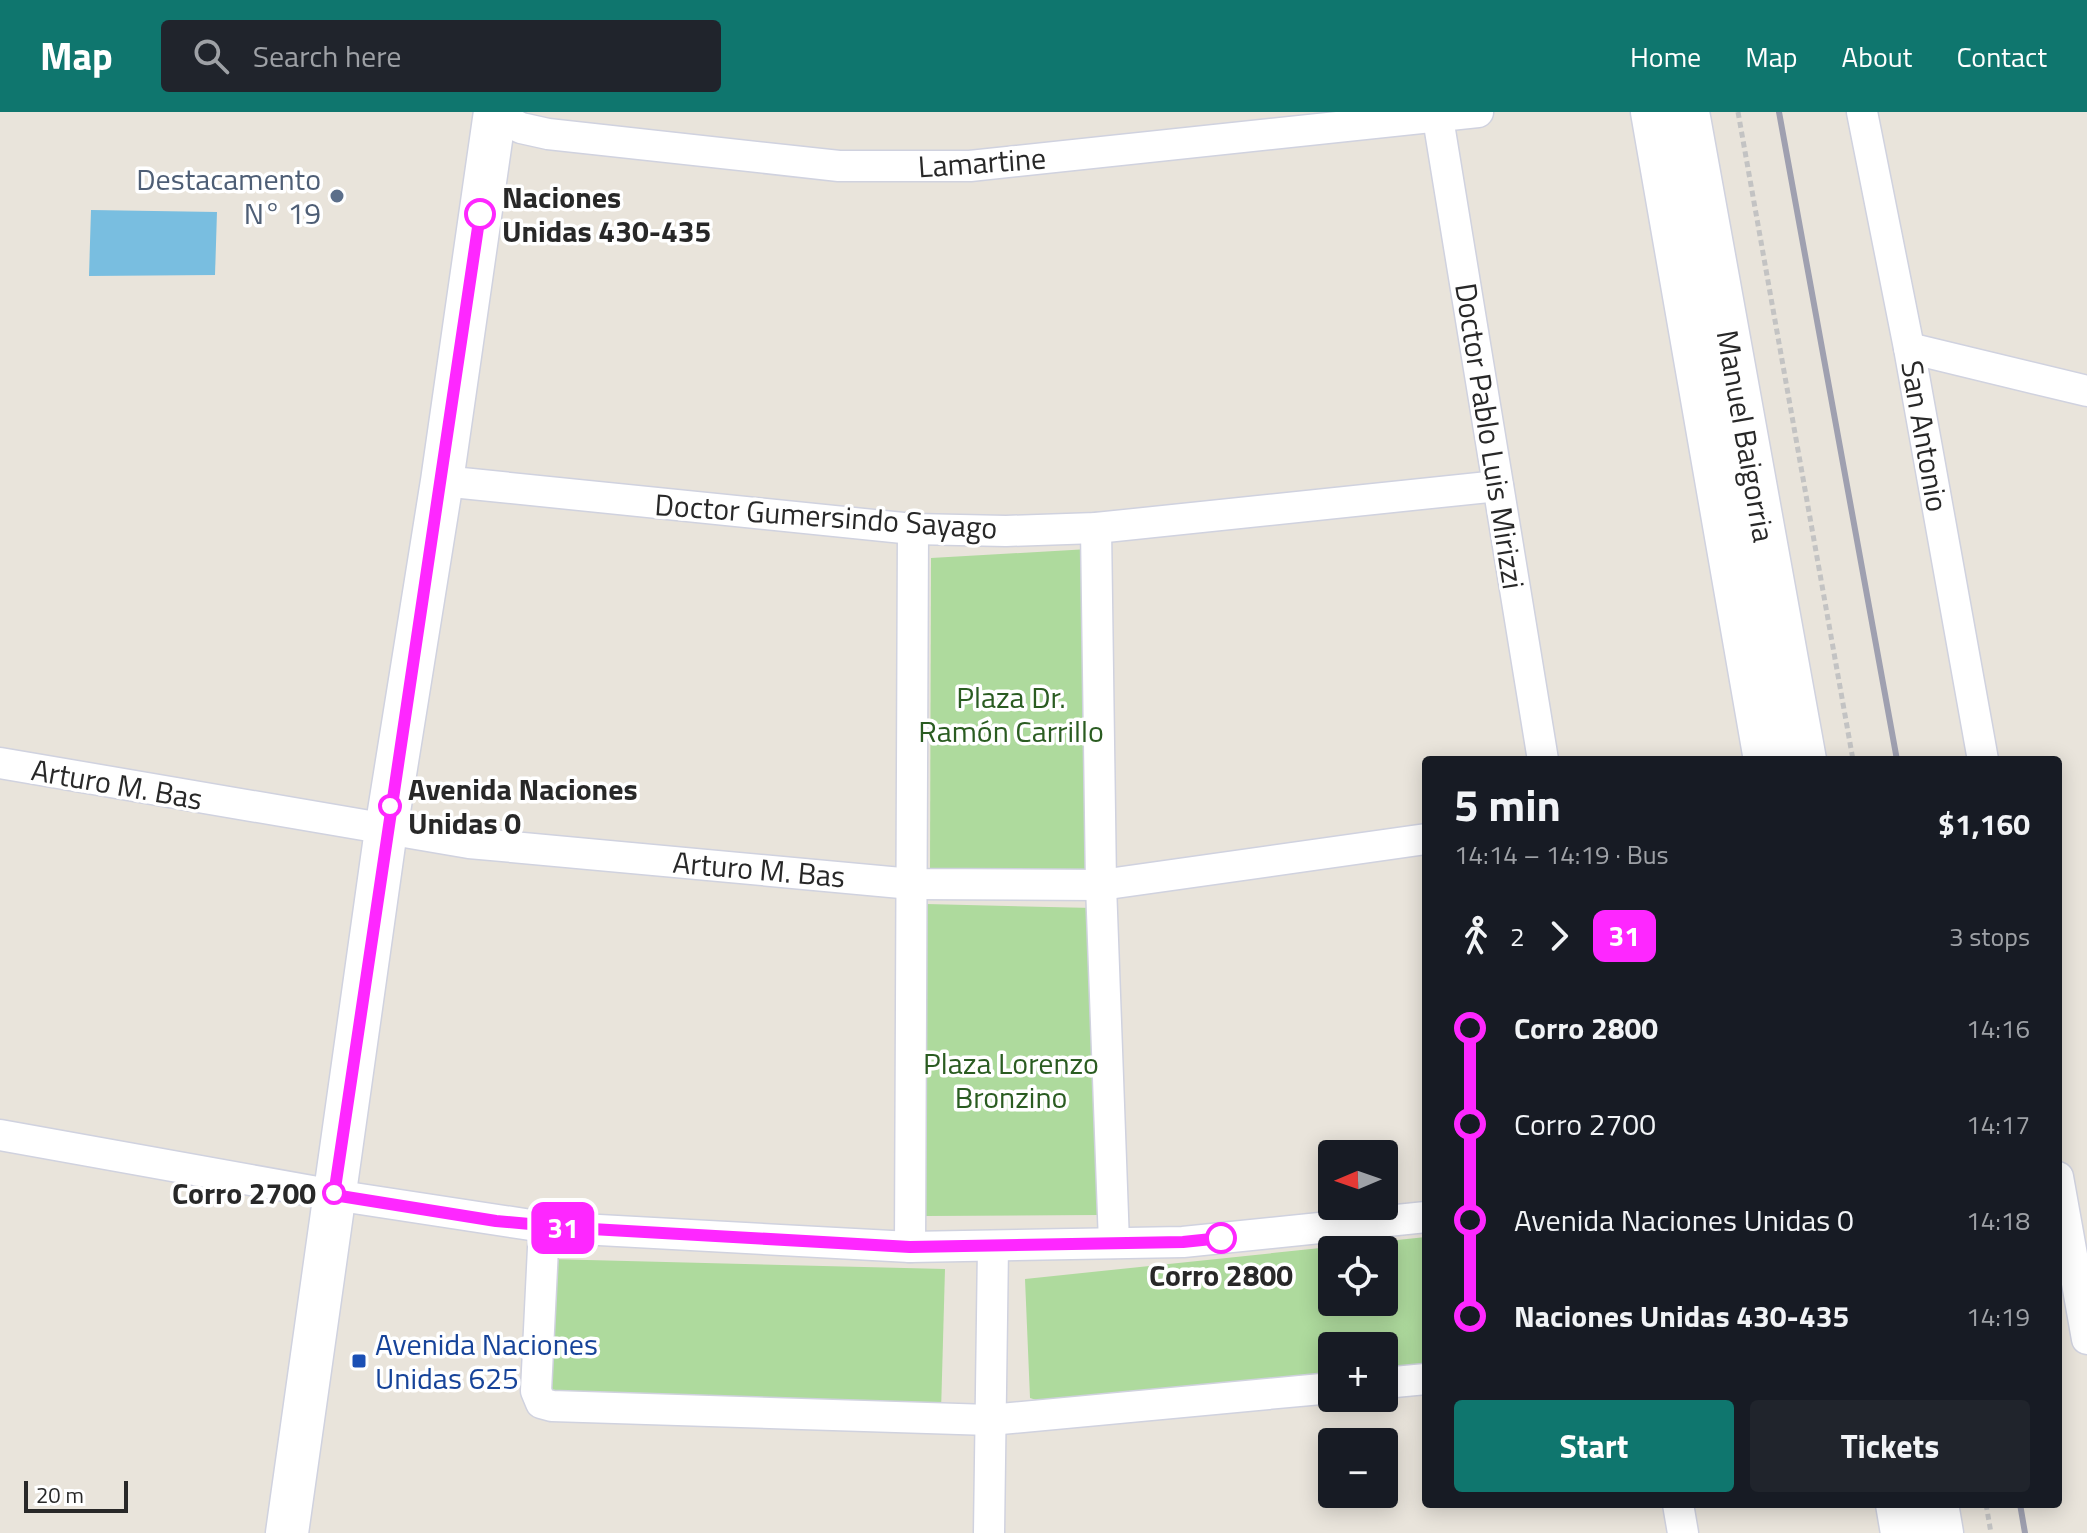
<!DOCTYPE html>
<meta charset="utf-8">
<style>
:root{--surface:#171b24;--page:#20242c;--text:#f1f3f6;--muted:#9ea1a6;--accent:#0f766e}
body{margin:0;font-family:"Titillium Web",sans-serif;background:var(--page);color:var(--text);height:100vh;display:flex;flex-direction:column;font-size:30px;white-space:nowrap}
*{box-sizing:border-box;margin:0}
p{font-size:26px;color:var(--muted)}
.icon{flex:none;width:44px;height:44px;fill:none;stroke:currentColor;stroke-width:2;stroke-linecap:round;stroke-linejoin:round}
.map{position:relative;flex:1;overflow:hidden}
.panel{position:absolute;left:1422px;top:644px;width:640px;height:752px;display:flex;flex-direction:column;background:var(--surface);border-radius:8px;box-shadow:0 4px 20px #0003}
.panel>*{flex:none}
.badge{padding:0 16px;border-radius:12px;font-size:28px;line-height:52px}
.needle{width:52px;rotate:268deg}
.controls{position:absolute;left:1318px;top:1028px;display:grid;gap:16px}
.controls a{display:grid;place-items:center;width:80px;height:80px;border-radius:8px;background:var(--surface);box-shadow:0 4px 20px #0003;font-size:40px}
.scale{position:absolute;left:24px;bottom:20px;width:104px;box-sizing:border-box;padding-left:8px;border:4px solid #282828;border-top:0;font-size:22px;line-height:28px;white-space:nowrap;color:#282828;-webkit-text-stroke:6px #fff;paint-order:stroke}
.map>.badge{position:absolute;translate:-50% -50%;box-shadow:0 0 0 4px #fff}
.legs{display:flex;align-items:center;gap:12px;height:88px;padding:0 32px;font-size:26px}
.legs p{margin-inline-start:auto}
.headline{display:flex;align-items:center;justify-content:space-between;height:136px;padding:0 32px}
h1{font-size:44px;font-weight:700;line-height:60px}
.cta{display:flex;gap:16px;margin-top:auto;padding:16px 32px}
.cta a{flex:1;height:92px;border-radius:8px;background:var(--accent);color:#fff;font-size:32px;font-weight:700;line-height:92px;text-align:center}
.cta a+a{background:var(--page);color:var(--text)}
ul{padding:0 32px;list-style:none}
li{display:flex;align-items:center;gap:28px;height:96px;font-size:30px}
li i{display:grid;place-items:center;width:12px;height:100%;margin:0 10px;background:currentColor}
li i::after{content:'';width:20px;height:20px;margin:-10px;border:6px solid;border-radius:50%;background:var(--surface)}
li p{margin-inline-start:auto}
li:first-child i{background:linear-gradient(#0000 50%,currentColor 0)}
li:last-child i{background:linear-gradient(currentColor 50%,#0000 0)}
header{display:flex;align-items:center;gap:48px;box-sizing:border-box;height:112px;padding:0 40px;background:var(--accent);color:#fff}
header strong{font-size:38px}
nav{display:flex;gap:44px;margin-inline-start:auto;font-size:28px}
.search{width:560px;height:72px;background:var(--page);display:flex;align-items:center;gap:20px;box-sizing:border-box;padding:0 28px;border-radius:8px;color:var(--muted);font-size:30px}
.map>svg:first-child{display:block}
.green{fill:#aeda9d;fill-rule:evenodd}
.water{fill:#79bee0}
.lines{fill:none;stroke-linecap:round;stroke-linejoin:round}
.minor-casing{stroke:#d0d2df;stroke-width:33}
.secondary-casing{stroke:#d0d2df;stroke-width:45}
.path{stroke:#c3c3c3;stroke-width:5;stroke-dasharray:6 4;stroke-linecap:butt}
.minor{stroke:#fff;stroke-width:30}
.secondary{stroke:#fff;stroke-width:42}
.rail{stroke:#9fa0b0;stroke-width:6}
.line-1-casing{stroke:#fff;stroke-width:18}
.line-1{stroke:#fe27ff;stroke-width:12}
.service-dot{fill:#5c6f8a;stroke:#fff;stroke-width:3}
.stop-1-dot{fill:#fff;stroke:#fe27ff;stroke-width:4}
.transit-dot{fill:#1a4fb4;stroke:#fff;stroke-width:3}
.labels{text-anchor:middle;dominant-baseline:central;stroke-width:7;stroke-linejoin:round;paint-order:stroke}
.street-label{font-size:30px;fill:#282828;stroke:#fff}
.service-label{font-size:30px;fill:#4e5e75;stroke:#fff;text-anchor:end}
.stop-label{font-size:30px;font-weight:bold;fill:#282828;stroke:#fff;text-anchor:start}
.park-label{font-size:30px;fill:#2a5c21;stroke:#fff}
.transit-label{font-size:30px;fill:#164399;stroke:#fff;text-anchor:start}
</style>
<header>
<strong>Map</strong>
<div class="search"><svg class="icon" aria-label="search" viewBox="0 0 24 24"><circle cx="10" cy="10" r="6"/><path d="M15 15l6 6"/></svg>Search here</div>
<nav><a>Home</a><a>Map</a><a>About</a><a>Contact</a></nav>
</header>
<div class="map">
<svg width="2087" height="1421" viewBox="0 0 2087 1421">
<rect width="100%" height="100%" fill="#e9e4db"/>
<!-- green -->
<g class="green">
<polygon points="1089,437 1093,761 930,758 931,446"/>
<polygon points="926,792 1093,796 1099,1103 926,1104"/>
<path d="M1426,1125V1255L1384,1259V1234H1332V1264L1046,1291L1030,1286L1025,1167ZM1332,1138H1384V1190H1332Z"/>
<polygon points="548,1147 945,1157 941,1300 544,1290"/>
</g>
<!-- water -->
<polygon class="water" points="91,98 217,100 215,163 89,164"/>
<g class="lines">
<!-- minor casing -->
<g class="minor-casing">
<g id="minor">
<polyline points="490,0 521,16 548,22 839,54 970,54 1478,0"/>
<polyline points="1437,0 1543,648"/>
<polyline points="1862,0 1909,236 1983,648"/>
<polyline points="1909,236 2087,279"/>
<polyline points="442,369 913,417 1006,419 1096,416 1498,374"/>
<polyline points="1096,416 1101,773 1114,1131"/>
<polyline points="0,651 469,731 912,772 1101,773 1426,727"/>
<polyline points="0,1023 334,1083 544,1115 910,1135 1183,1130 1426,1105"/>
<polyline points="2058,1065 2087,1227"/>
<polyline points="544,1115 536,1279 541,1291 552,1294 990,1308 1332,1276"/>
<polyline points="910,1135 913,417"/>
<polyline points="1384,1271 1426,1267"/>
<polyline points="1678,1392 1683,1421"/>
<polyline points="989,1421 993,1134"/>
</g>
</g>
<!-- secondary casing -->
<g class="secondary-casing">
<g id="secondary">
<polyline points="1652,0 1765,648"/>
<polyline points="1688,0 1805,648"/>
<polyline points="1897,1392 1902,1421"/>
<polyline points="1937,1392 1942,1421"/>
<polyline points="287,1421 386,718 442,369 495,0"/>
</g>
</g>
<!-- path -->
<g class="path">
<polyline points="1738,0 1853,648"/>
<polyline points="1986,1392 1991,1421"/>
</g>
<!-- minor -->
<use href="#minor" class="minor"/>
<!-- secondary -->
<use href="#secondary" class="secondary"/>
<!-- rail -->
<g class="rail">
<polyline points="1779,0 1897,648"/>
<polyline points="2020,1392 2025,1421"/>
</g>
</g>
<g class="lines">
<!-- line-1 casing -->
<g class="line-1-casing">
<path id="line-1" d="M480,102C433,429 381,756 334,1083L496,1109L574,1116L910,1135L1183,1130L1221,1126"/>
</g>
<!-- line-1 -->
<use href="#line-1" class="line-1"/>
</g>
<!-- markers -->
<circle class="service-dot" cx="337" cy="84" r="8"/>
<g class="stop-1-dot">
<circle cx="480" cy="102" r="14"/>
<circle cx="390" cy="694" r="10"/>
<circle cx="334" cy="1081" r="10"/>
<circle cx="1221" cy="1126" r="14"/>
</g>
<rect class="transit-dot" x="351" y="1241" width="16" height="16" rx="4"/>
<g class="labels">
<!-- street labels -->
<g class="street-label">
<text transform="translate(982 50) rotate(-4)">Lamartine</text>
<text transform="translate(1490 324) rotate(81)">Doctor Pablo Luis Mirizzi</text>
<text transform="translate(1746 324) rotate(80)">Manuel Baigorria</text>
<text transform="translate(1925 324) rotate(80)">San Antonio</text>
<text transform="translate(826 404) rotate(4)">Doctor Gumersindo Sayago</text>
<text transform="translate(117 672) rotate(10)">Arturo M. Bas</text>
<text transform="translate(759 757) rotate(5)">Arturo M. Bas</text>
</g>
<!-- service labels -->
<g class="service-label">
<text x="321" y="67">Destacamento<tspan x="321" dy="34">N° 19</tspan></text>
</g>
<!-- stop labels -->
<g class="stop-label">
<text x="502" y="85">Naciones<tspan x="502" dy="34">Unidas 430-435</tspan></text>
<text x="408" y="677">Avenida Naciones<tspan x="408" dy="34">Unidas 0</tspan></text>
<text x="316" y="1081" text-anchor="end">Corro 2700</text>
<text x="1221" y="1163" text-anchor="middle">Corro 2800</text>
</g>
<!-- park labels -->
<g class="park-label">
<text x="1011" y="585">Plaza Dr.<tspan x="1011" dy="34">Ramón Carrillo</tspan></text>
<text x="1011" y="951">Plaza Lorenzo<tspan x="1011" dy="34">Bronzino</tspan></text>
</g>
<!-- transit labels -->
<g class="transit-label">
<text x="375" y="1232">Avenida Naciones<tspan x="375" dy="34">Unidas 625</tspan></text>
</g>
</g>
</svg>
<div class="controls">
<a><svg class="needle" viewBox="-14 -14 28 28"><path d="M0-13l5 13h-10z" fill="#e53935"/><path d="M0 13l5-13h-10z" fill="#9ea1a6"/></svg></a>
<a><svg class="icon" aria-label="locate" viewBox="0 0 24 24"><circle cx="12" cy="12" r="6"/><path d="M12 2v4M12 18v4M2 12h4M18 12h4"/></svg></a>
<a>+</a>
<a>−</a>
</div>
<div class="scale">20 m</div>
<b class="badge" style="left:563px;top:1116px;background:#fe27ff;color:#fff">31</b>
<section class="panel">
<div class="headline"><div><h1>5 min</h1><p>14:14 – 14:19 · Bus</p></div><b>$1,160</b></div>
<div class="legs"><svg class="icon" aria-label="walk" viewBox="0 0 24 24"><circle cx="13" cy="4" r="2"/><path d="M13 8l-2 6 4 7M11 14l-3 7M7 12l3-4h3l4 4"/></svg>2<svg class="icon" aria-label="forward" viewBox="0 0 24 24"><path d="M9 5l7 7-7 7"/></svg><b class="badge" style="background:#fe27ff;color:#fff">31</b><p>3 stops</p></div>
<ul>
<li><i style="color:#fe27ff"></i><b>Corro 2800</b><p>14:16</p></li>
<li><i style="color:#fe27ff"></i><span>Corro 2700</span><p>14:17</p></li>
<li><i style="color:#fe27ff"></i><span>Avenida Naciones Unidas 0</span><p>14:18</p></li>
<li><i style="color:#fe27ff"></i><b>Naciones Unidas 430-435</b><p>14:19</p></li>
</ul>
<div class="cta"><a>Start</a><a>Tickets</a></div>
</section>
</div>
